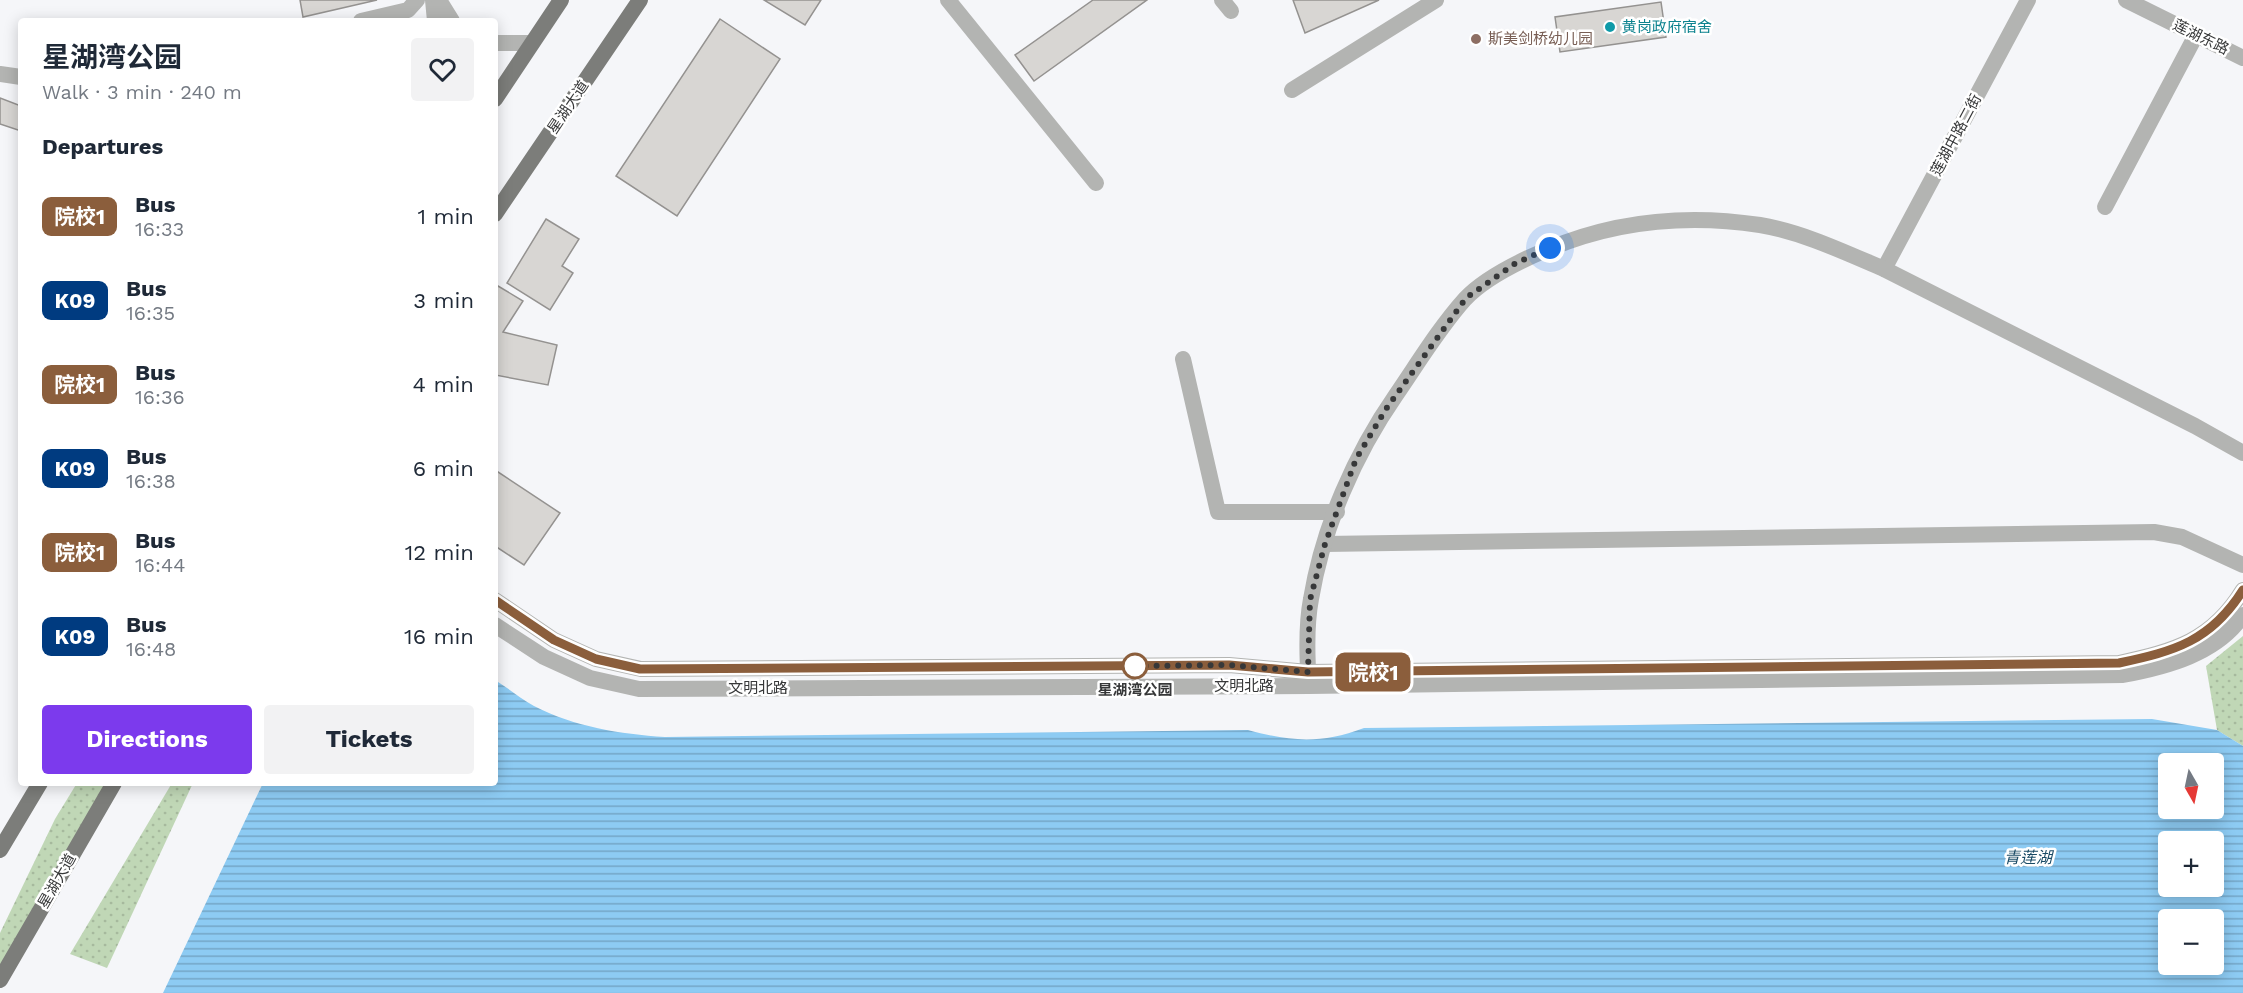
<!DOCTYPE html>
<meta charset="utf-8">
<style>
:root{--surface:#fff;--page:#f2f2f3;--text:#1f2937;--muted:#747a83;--accent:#7c3aed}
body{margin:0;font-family:"Work Sans","Noto Sans SC",sans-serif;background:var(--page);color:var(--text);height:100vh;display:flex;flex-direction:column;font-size:22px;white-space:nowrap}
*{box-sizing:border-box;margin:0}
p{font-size:20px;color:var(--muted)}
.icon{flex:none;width:33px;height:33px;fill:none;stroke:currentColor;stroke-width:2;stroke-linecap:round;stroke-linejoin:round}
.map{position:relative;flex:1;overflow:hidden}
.side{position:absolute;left:18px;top:18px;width:480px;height:768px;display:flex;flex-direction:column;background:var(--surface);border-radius:6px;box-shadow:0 3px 15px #0003}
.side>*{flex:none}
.badge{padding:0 12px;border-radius:9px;font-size:21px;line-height:39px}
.needle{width:39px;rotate:171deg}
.fabs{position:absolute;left:2158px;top:753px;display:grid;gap:12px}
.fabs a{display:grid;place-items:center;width:66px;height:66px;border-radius:6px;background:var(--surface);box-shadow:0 3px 15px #0003;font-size:30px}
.you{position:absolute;width:30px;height:30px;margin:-15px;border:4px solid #fff;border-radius:50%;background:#1a73e8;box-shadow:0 0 0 9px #1a73e833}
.map>.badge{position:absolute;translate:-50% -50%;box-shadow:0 0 0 3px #fff}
h2{padding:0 24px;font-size:22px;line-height:54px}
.round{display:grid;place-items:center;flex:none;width:63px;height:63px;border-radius:6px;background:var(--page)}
.headline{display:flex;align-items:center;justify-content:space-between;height:102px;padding:0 24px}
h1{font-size:28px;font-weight:700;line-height:45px}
.button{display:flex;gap:12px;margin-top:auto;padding:12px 24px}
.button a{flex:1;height:69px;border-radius:6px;background:var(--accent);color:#fff;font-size:24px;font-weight:700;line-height:69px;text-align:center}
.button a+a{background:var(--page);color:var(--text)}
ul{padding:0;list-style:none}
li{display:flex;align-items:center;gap:18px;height:84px;padding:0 24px}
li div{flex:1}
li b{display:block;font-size:22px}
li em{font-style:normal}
li .badge{min-width:66px;font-weight:700;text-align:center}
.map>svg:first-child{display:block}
.grass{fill:url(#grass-dots)}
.water{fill:url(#water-rules);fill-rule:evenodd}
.building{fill:#d8d6d3;stroke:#949290;stroke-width:1.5}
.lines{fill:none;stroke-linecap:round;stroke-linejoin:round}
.minor{stroke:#b3b4b2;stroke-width:16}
.tertiary{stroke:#b3b4b2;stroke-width:16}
.primary{stroke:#7c7d7a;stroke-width:16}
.line-casing{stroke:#fff;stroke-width:14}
.line{stroke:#8b5e3c;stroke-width:9}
.walk{stroke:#373839;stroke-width:6;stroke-dasharray:0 10.8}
.culture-dot{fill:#0f9aa8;stroke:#fff;stroke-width:2}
.education-dot{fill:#8d6e63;stroke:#fff;stroke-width:2}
.stop-dot{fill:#fff;stroke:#8b5e3c;stroke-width:3}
.labels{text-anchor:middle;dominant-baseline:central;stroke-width:5;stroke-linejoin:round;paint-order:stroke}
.culture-label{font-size:15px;fill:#0d838f;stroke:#fff;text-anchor:start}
.street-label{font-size:15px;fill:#373839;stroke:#fff}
.education-label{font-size:15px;fill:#785e54;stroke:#fff;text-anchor:start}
.stop-label{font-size:15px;font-weight:bold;fill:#373839;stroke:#fff}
.water-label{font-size:16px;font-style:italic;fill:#194a65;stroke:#fff}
</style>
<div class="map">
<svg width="2243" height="993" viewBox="0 0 2243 993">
<defs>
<pattern id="grass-dots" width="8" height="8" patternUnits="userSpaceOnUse" patternTransform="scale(1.5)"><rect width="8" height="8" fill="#c0d7b6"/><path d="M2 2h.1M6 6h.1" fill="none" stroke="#a6b99d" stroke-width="1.8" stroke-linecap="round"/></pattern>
<pattern id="water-rules" width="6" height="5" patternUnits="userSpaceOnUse" patternTransform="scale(1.5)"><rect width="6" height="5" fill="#8dcbf3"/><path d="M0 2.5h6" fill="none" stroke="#74a6c6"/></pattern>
</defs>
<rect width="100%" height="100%" fill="#f5f6f9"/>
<!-- grass -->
<g class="grass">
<polygon points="2243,636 2243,746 2217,730 2206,666"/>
<polygon points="77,783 109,783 0,967 0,933 55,819"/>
<polygon points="172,783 193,783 107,968 70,954"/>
</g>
<!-- water -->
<path class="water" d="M495,680C508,688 520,698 534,706C575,727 620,734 665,737L1248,730C1292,742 1321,744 1364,728L2152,719L2217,730L2243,746V993H163L263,783H495ZM2169,764H2214V808H2169ZM2169,842H2214V886H2169ZM2169,920H2214V964H2169Z"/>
<!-- building -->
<g class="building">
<polygon points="300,0 377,0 303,17"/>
<polygon points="764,0 821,0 805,25"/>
<polygon points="1093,0 1147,0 1034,81 1015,55"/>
<polygon points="1293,0 1379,0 1305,33"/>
<polygon points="1661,2 1666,37 1560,52 1555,17"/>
<polygon points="720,19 780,59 677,216 616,176"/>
<polygon points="0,98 21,106 21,131 0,124"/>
<polygon points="546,219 579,239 562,266 573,273 550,310 507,283"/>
<polygon points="498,286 523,301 503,332 557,345 548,385 495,375 495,291"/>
<polygon points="495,470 560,513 524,565 495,546"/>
</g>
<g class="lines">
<!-- minor -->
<g class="minor">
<polyline points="433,0 435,21"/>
<polyline points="439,0 452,21"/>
<polyline points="948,0 1096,183"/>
<polyline points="1222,0 1231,11"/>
<polyline points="2126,0 2243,58"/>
<polyline points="361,21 408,10 417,0"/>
<polyline points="495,43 532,43"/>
<polyline points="0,74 21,77"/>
<polyline points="1292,90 1436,0"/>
<polyline points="2105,207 2196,35"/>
<polyline points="1884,269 2028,0"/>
<polyline points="1183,359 1218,512 1337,512"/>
<polyline points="1325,544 2154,532 2182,537 2243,565"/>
<path d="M1309,685C1307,658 1306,625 1311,599C1323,527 1355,454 1396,395C1418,363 1439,328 1465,299C1485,278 1520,261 1546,250C1614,221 1687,214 1760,225C1802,232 1844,252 1884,269L2195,426L2243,453"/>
</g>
<!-- tertiary -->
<g class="tertiary">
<path d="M495,600L554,640L596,659L641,669L1229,665L1308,672L2119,663C2174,651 2212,641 2243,590"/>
<path d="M495,625L544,657L590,678L639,689L1309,686L2123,675C2166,667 2217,654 2243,615"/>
</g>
<!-- primary -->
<g class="primary">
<polyline points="495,99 561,0"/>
<polyline points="495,214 640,0"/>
<polyline points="0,850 40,783"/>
<polyline points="0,980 114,783"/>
</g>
</g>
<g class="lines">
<!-- line casing -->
<g class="line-casing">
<path id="line" d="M495,600L554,640L596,659L640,669L1229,665L1308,672L2119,663C2175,651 2211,641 2243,590"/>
</g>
<!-- line -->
<use href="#line" class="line"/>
<!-- walk -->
<polyline class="walk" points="1135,666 1229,665 1308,672 1310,600 1325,544 1356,459 1386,409 1466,298 1516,263 1550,248"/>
</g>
<!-- markers -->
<circle class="culture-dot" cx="1610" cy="27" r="6"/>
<circle class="education-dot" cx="1476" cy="39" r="6"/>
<circle class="stop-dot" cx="1135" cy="666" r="12"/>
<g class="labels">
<!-- culture labels -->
<g class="culture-label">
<text x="1622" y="27">黄岗政府宿舍</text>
</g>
<!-- street labels -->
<g class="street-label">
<text transform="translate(2201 37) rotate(26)">莲湖东路</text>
<text transform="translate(568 107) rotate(-56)">星湖大道</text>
<text transform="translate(1956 135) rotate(-62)">莲湖中路二街</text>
<text x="1244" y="686">文明北路</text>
<text x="758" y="688">文明北路</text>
<text transform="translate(57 881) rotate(-60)">星湖大道</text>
</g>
<!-- education labels -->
<g class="education-label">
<text x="1488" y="39">斯美剑桥幼儿园</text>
</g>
<!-- stop labels -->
<g class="stop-label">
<text x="1135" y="690">星湖湾公园</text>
</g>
<!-- water labels -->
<g class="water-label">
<text x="2028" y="857">青莲湖</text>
</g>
</g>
</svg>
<div class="fabs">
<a><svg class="needle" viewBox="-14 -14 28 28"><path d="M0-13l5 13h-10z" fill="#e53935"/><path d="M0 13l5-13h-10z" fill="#747a83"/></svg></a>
<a>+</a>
<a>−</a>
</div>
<div class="you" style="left:1550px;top:248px"></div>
<b class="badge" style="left:1373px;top:672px;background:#8b5e3c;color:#fff">院校1</b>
<section class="side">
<div class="headline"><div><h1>星湖湾公园</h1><p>Walk · 3 min · 240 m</p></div><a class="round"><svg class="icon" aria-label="heart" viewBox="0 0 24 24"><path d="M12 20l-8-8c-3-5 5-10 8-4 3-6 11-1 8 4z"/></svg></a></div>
<h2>Departures</h2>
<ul>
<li><span class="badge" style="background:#8b5e3c;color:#fff">院校1</span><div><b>Bus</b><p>16:33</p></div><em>1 min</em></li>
<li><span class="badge" style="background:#003b80;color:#fff">K09</span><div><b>Bus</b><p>16:35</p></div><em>3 min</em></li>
<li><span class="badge" style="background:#8b5e3c;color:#fff">院校1</span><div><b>Bus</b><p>16:36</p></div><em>4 min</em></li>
<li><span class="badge" style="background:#003b80;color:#fff">K09</span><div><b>Bus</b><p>16:38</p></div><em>6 min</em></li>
<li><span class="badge" style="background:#8b5e3c;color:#fff">院校1</span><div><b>Bus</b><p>16:44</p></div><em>12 min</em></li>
<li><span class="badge" style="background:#003b80;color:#fff">K09</span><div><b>Bus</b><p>16:48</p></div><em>16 min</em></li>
</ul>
<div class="button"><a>Directions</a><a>Tickets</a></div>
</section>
</div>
